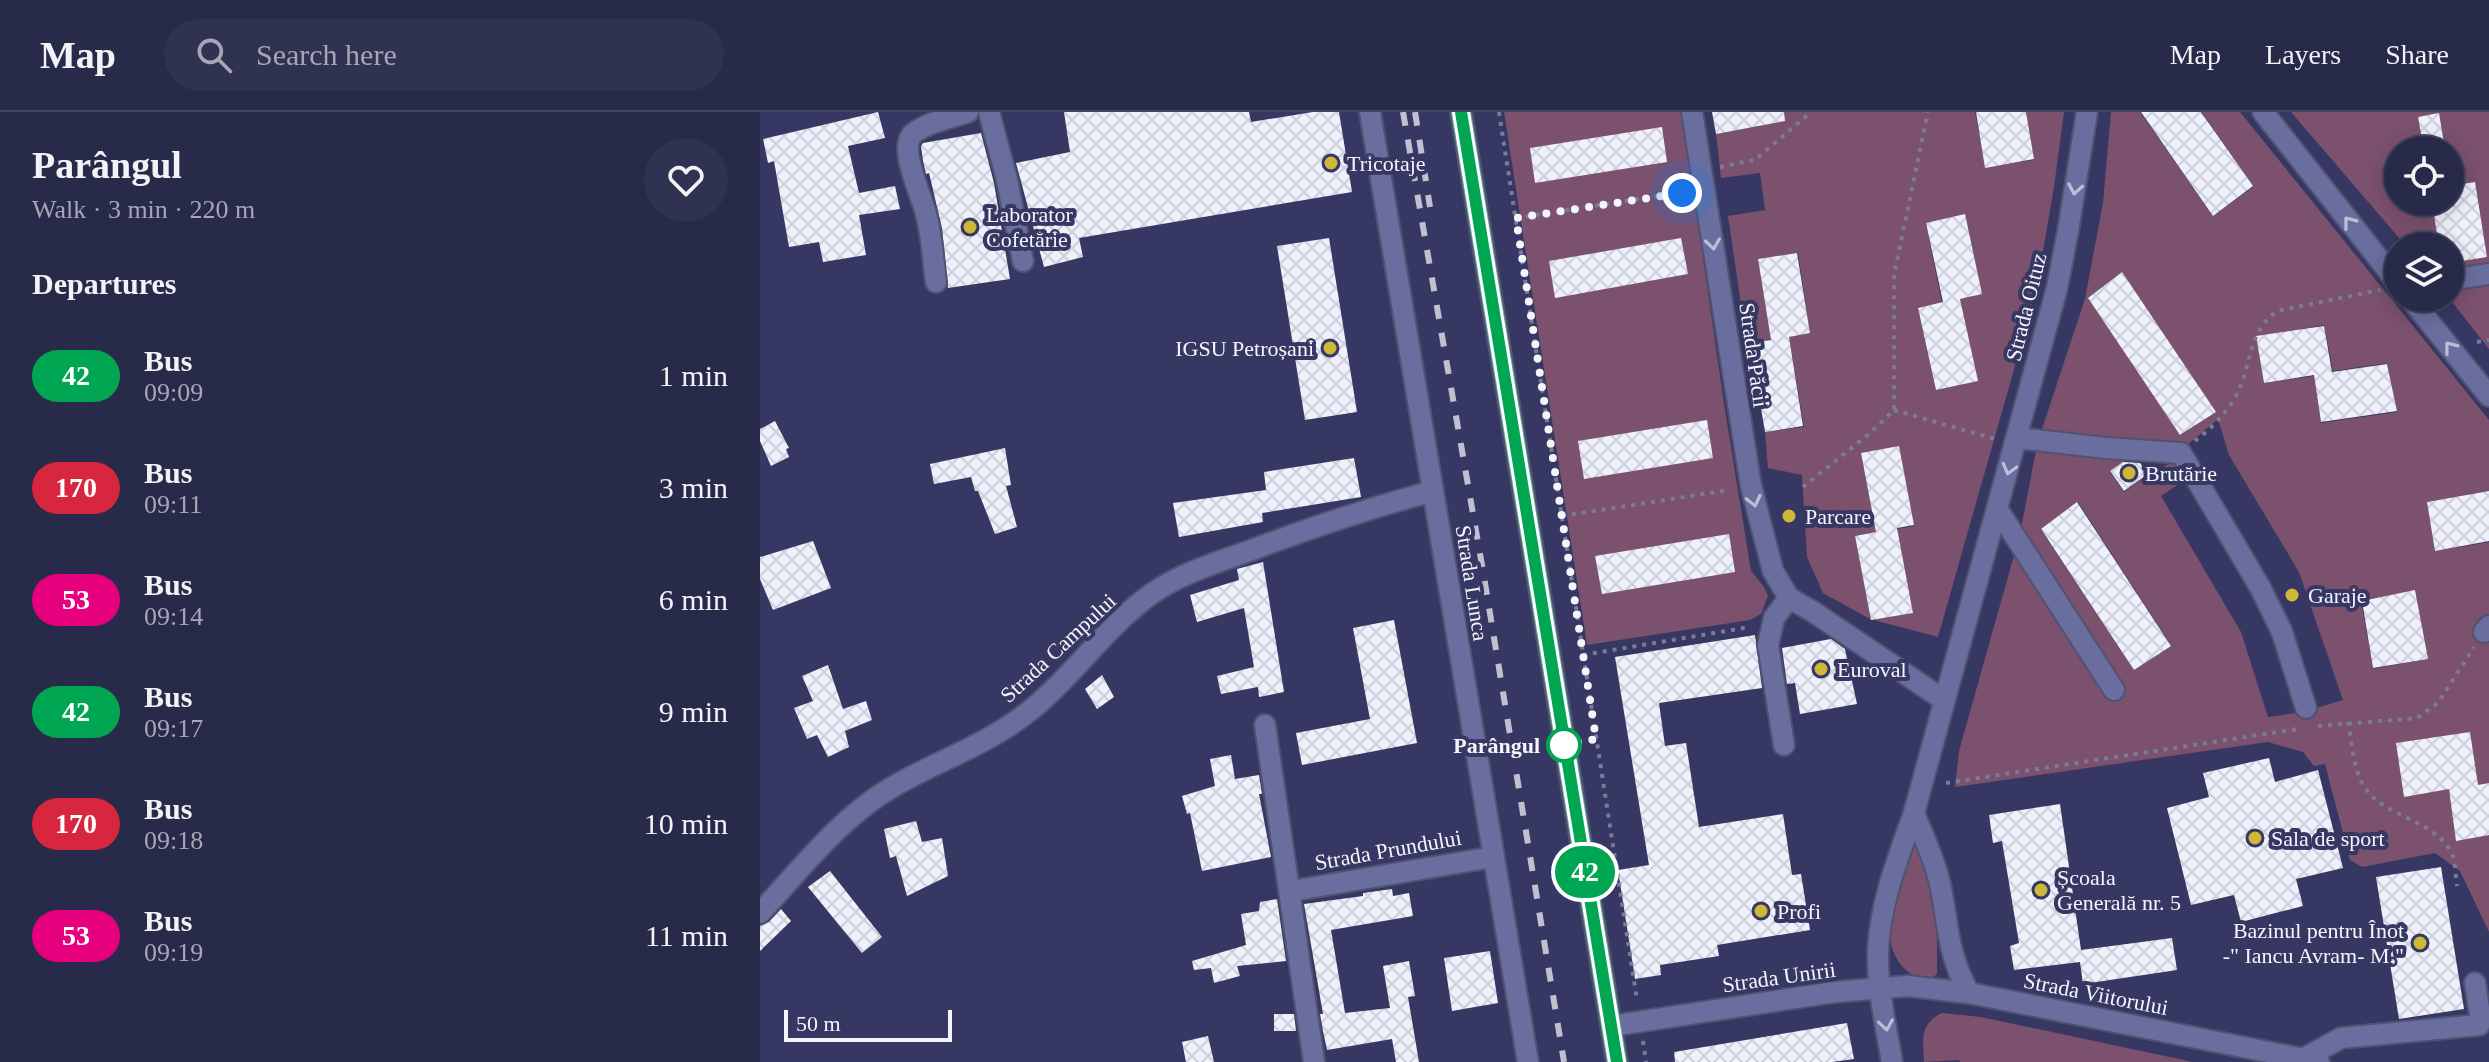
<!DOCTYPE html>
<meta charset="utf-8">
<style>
:root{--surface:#282a4a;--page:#303251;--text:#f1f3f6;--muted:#a5a7b5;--line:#444662}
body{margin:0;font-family:Georgia,serif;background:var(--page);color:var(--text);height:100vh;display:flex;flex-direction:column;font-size:30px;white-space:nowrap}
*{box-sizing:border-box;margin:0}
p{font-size:26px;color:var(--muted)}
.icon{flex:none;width:44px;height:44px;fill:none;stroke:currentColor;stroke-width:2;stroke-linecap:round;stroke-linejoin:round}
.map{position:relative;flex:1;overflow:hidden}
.drawer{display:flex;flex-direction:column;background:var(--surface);width:760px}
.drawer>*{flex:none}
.badge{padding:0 16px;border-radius:26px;font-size:28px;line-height:52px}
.controls{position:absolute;left:1624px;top:24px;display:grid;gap:16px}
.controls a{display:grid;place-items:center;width:80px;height:80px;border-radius:50%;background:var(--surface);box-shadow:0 4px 20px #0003,0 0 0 2px var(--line);font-size:40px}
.scale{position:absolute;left:24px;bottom:20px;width:168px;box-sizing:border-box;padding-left:8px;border:4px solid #f4f5fa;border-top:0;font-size:22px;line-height:28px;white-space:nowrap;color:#f4f5fa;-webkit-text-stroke:6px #363863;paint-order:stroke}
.you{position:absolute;width:40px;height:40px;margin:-20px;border:6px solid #fff;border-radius:50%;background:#1a73e8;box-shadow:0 0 0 12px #1a73e833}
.map>.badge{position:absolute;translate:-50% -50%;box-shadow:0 0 0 4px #fff}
h2{padding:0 32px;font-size:30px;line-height:72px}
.round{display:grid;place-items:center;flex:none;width:84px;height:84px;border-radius:42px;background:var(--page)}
.head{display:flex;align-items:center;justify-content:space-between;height:136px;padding:0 32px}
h1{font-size:38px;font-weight:600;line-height:60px}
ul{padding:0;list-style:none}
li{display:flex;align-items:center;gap:24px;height:112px;padding:0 32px}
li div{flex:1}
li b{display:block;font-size:30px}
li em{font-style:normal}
li .badge{min-width:88px;font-weight:700;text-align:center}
header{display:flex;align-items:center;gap:48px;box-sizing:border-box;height:112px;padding:0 40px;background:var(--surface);border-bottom:2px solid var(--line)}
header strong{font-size:38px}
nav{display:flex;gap:44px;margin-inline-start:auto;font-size:28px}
.search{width:560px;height:72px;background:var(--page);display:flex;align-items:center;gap:20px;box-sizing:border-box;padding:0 28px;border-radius:44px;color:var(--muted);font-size:30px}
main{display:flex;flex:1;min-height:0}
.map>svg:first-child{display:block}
.grass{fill:#7b516d;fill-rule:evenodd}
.building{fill:url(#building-cross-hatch)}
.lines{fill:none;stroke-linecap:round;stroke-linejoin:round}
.minor-casing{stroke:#515272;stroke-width:24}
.major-casing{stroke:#515272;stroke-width:24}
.path{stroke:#797b98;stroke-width:4;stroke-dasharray:4 6;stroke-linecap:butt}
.minor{stroke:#6a6e9e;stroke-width:20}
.major{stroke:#5aac9a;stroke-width:20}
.rail{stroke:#bfc1d0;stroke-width:6;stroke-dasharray:14 14;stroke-linecap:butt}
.oneway{stroke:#bdbfd5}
.line-casing{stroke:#fff;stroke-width:18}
.line{stroke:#00a651;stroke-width:12}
.walk{stroke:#f4f5fa;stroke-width:8;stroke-dasharray:0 14.4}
.poi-dot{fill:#ceb837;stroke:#363863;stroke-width:3}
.stop-dot{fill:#fff;stroke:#00a651;stroke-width:4}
.labels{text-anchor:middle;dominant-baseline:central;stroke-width:8;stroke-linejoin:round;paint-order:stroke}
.poi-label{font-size:22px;fill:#f4f5fa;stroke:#363863;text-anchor:start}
.street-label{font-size:22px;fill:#f4f5fa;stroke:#363863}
.stop-label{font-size:22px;font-weight:bold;fill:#f4f5fa;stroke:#363863;text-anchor:end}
</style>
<header>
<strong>Map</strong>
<div class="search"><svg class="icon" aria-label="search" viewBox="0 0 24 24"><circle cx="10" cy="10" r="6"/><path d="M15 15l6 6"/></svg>Search here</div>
<nav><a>Map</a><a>Layers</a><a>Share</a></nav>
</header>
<main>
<section class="drawer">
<div class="head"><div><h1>Parângul</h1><p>Walk · 3 min · 220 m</p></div><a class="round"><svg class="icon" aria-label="heart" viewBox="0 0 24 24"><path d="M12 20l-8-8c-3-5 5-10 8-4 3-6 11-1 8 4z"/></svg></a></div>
<h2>Departures</h2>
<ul>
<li><span class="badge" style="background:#00a651;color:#fff">42</span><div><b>Bus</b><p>09:09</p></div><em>1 min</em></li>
<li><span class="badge" style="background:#d7263d;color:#fff">170</span><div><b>Bus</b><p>09:11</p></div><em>3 min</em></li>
<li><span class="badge" style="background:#e6007e;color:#fff">53</span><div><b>Bus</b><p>09:14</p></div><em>6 min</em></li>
<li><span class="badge" style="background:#00a651;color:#fff">42</span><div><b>Bus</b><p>09:17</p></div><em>9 min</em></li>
<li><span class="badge" style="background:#d7263d;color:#fff">170</span><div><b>Bus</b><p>09:18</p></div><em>10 min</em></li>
<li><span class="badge" style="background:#e6007e;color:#fff">53</span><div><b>Bus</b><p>09:19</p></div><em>11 min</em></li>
</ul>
</section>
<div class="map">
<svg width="1729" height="950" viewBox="0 0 1729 950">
<defs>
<pattern id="building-cross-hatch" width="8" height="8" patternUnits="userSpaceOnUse" patternTransform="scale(2)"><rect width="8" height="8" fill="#eef0fb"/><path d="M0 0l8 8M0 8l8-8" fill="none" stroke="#cdcfd8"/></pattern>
</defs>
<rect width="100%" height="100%" fill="#363863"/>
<!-- grass -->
<g class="grass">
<polygon points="744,0 922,0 964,292 991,459 1004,475 1008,484 1001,502 990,508 827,533"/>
<path d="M999,0H1215L1226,55L1274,48L1266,0H1304L1294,75L1276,180L1178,525L1110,507L1063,481L1047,445L1042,363L1008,356L1005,320L1044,315L1029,225L1050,221L1038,141L998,147L1011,227L987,233L968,104L1005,98L1000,61L961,66L956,21L1001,14ZM1166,112L1221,182L1200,187L1217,269L1176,278L1158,196L1182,191ZM1139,336L1154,414L1137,417L1153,501L1111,507L1095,424L1116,420L1101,341Z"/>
<path d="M1351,0H1380L1453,104L1493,75L1442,0H1480L1729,308V379L1667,390L1676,439L1729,430V820L1700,759L1675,741L1602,755L1590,748L1565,652L1554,654L1543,640L1508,630L1195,675L1199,639L1260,422L1277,333L1373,343L1350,360L1364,380L1389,362L1415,349L1425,368L1401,384L1481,520L1508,605L1543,600L1583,588L1539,460L1469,343L1458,307L1426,334L1280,323L1325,187L1343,91ZM1362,161L1456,300L1421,323L1328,186ZM1564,213L1573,259L1627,251L1637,300L1561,311L1554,264L1504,271L1496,225ZM1318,390L1411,533L1374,558L1281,418ZM1655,479L1667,547L1613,557L1601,489Z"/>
<path d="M1531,0H1729V158L1690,164V134H1646ZM1638,38H1690V90H1638Z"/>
<polygon points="1729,169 1729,237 1689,186 1690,177"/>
<path d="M1157,729L1159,730L1177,812V862L1169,868C1159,867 1149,862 1142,854C1114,821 1142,764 1157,729Z"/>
<path d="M1182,901L1221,905L1433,950H1200L1199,948L1164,950C1163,928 1159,912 1182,901Z"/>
</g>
<!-- building -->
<g class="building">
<polygon points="118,0 125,26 88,34 99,81 135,74 140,97 99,103 106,143 63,150 59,130 29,135 14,49 8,51 3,27"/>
<polygon points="304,0 489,0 491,10 553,0 579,0 592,80 319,126 323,145 284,155 256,51 310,40"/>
<polygon points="952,0 1024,0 1025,9 956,22"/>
<polygon points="1216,0 1266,0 1274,47 1225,56"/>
<polygon points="1381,0 1441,0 1493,74 1453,104"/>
<polygon points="1679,1 1685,38 1664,38 1658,5"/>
<polygon points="902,15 907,50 775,71 770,36"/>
<polygon points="221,21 234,71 250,167 188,176 182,116 169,61 166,62 163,49 161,34 163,31"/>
<polygon points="1715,70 1727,145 1690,151 1690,134 1679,134 1672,90 1690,90 1690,74"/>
<polygon points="1205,102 1222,182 1200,187 1218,269 1176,278 1158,196 1183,190 1166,111"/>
<polygon points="569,126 597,300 545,308 517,134"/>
<polygon points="921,126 928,162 795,186 789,149"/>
<polygon points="1037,141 1050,221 1029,225 1043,314 1005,320 990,231 1011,228 998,147"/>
<polygon points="1362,160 1456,300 1420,323 1328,186"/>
<polygon points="1564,214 1572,260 1627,252 1637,299 1561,310 1554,263 1504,271 1496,224"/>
<polygon points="947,308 953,346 824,367 818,329"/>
<polygon points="15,309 29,336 26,337 29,345 11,354 0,329 0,317"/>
<polygon points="1139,334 1154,413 1137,416 1153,501 1111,508 1095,424 1116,420 1101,341"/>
<polygon points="245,336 251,373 246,374 257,415 235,422 218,379 215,379 211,365 174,372 170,352"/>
<polygon points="594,346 601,385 502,401 503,410 419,425 413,391 506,378 504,360"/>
<polygon points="1363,350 1380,351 1388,362 1364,379 1350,359"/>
<polygon points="1729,379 1729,429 1675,439 1667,390"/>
<polygon points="1317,390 1411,534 1374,558 1281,417"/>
<polygon points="969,422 975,460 842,482 835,444"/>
<polygon points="53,429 71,476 13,498 0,467 0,445"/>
<polygon points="503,450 524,580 499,585 498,575 461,582 457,564 494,555 484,496 437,510 430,483 479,468 477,457"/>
<polygon points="1655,478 1668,547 1613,556 1602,489"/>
<polygon points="634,508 657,631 542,653 536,621 610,607 593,516"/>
<polygon points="995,523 1002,576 899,591 905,634 926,631 939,715 1023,702 1032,763 1041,762 1050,818 957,833 959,844 900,853 901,863 875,867 858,758 889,753 855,545"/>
<polygon points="1071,527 1085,537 1097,592 1040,602 1035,571 1027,572 1022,536"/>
<polygon points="68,553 83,597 106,589 112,608 85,619 89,635 68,645 57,623 47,627 34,596 53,589 42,564"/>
<polygon points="342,563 354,585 337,597 325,577"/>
<polygon points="1710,620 1718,673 1729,671 1729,723 1696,729 1689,677 1644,685 1636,631"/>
<polygon points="471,643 475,667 499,663 502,682 499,682 511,745 442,759 430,701 427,702 422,684 455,674 450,647"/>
<polygon points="1509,646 1515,670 1558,658 1583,756 1536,767 1543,794 1481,810 1474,783 1431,793 1407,696 1449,685 1443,661"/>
<polygon points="1300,692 1321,838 1412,826 1417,858 1323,872 1320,850 1254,858 1250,834 1259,831 1242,729 1233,731 1229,703"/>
<polygon points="156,709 162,730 182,726 188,764 147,784 136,744 130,746 124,717"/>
<polygon points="1681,755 1704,897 1639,907 1616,765"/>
<polygon points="70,759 122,825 102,841 48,775"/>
<polygon points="632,777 633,784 649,781 653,804 571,818 585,901 630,896 623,854 649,849 655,884 648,885 659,950 636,950 632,927 567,938 563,919 560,902 563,902 544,792 603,784 603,781"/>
<polygon points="517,787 526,849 477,854 480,864 454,871 451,856 434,858 432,849 486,833 481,802 499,799 500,790"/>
<polygon points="21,797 31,809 0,839 0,814 9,810"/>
<polygon points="730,839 738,891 692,899 684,846"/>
<polygon points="514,902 534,902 536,919 514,919"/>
<polygon points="1087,911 1094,947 1072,950 915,950 914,940"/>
<polygon points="448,924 454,950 426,950 422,930"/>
</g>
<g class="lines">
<!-- minor casing -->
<g class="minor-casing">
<g id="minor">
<polyline points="229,0 247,68 263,149"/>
<polyline points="610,0 768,950"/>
<polyline points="932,0 991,374 1013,459 1029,486"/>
<polyline points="1503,0 1638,171"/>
<polyline points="1690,168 1729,162"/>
<path d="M176,170C173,148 172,123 166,102C162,85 140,40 151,24C160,12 194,5 208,0"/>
<polyline points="1650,186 1729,284"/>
<polyline points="1257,326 1346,336 1421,341 1501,477 1522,520 1546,596"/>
<polyline points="1238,398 1354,578"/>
<polyline points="1724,520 1729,514"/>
<polyline points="505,613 554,950"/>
<polyline points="1024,633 1008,533 1014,506 1029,486 1052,499 1184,588"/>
<path d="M1154,701C1163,724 1175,748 1180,772C1189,815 1187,841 1209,881"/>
<polyline points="531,779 733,745"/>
<path d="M0,801C40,758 83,702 136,673C178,649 223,634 263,604C310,569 343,517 390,483C419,462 455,451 489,439C549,416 610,396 673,379"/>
<polyline points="851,914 1075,880 1148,874 1209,881 1559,950"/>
<polyline points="1541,948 1581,926 1719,913 1721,909 1715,871"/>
<path d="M1132,950C1126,914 1117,876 1118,839C1120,791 1138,746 1154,701L1297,176L1308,119L1327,0"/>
</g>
</g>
<!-- major casing -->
<g class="major-casing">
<polyline id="major" points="701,0 857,950"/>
</g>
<!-- path -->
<g class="path">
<polyline points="739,0 877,888"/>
<polyline points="960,55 995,48 1051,0"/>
<polyline points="756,106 923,80"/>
<polyline points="1717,230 1729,228"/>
<polyline points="1134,298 1235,327"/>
<path d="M1435,329C1451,317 1467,300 1477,282C1492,252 1487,221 1517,199L1620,178"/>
<polyline points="1043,375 1109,322 1134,298 1134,163 1168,0"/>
<polyline points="802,404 970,378"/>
<polyline points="823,543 990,515"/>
<path d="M1588,610C1592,630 1593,659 1605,676C1625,705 1671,707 1690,738C1696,747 1695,763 1697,774"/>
<polyline points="1558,614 1657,606 1678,591 1714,535"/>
<polyline points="1186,671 1538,617"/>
<polyline points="883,929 886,950"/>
</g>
<!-- minor -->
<use href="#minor" class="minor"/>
<!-- major -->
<use href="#major" class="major"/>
<!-- rail -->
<g class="rail">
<polyline points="643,0 723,459 804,950"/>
<polyline points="655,0 670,95"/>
</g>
</g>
<!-- one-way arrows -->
<defs><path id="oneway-chevron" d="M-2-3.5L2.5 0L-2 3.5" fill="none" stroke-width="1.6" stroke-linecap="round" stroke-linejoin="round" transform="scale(2)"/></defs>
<g class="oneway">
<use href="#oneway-chevron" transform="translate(1315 77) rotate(100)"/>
<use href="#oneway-chevron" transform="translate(1589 110) rotate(-128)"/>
<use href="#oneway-chevron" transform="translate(953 132) rotate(82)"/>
<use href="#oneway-chevron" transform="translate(1690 235) rotate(-128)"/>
<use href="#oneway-chevron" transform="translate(1249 357) rotate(105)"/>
<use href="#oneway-chevron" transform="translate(994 389) rotate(77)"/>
<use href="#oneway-chevron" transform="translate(1126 913) rotate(81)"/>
</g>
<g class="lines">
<!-- line casing -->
<g class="line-casing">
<polyline id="line" points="701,0 857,950"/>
</g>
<!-- line -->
<use href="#line" class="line"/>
<!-- walk -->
<polyline class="walk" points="804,633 836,627 756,106 922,81"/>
</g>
<!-- markers -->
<g class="poi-dot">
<circle cx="571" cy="51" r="8"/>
<circle cx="210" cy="115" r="8"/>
<circle cx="570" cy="236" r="8"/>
<circle cx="1369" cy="361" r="8"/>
<circle cx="1029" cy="404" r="8"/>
<circle cx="1532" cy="483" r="8"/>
<circle cx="1061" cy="557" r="8"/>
<circle cx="1495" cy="726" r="8"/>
<circle cx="1281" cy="778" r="8"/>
<circle cx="1001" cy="799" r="8"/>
<circle cx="1660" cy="831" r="8"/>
</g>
<circle class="stop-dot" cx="804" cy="633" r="16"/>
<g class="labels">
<!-- poi labels -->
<g class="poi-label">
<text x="587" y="51">Tricotaje</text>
<text x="226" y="102">Laborator<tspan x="226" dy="25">Cofetărie</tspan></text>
<text x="554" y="236" text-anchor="end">IGSU Petroșani</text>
<text x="1385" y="361">Brutărie</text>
<text x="1045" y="404">Parcare</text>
<text x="1548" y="483">Garaje</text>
<text x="1077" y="557">Euroval</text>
<text x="1511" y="726">Sala de sport</text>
<text x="1297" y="765">Școala<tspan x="1297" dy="25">Generală nr. 5</tspan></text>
<text x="1017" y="799">Profi</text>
<text x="1644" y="818" text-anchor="end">Bazinul pentru Înot<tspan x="1644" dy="25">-" Iancu Avram- M."</tspan></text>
</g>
<!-- street labels -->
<g class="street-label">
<text transform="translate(1266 195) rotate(-76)">Strada Oituz</text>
<text transform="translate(994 243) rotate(82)">Strada Păcii</text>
<text transform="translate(712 471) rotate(81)">Strada Lunca</text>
<text transform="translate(298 536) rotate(-43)">Strada Campului</text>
<text transform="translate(628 738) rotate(-10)">Strada Prundului</text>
<text transform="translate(1019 865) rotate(-8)">Strada Unirii</text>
<text transform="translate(1336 882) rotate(11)">Strada Viitorului</text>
</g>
<!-- stop labels -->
<g class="stop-label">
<text x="780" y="633">Parângul</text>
</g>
</g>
</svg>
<div class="controls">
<a><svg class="icon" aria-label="locate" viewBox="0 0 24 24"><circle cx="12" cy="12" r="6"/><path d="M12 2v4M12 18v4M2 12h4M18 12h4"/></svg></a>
<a><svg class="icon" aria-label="layers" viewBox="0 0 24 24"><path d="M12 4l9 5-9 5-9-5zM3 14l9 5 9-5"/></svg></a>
</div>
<div class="scale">50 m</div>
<div class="you" style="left:922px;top:81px"></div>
<b class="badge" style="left:825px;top:760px;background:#00a651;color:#fff">42</b>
</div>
</main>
